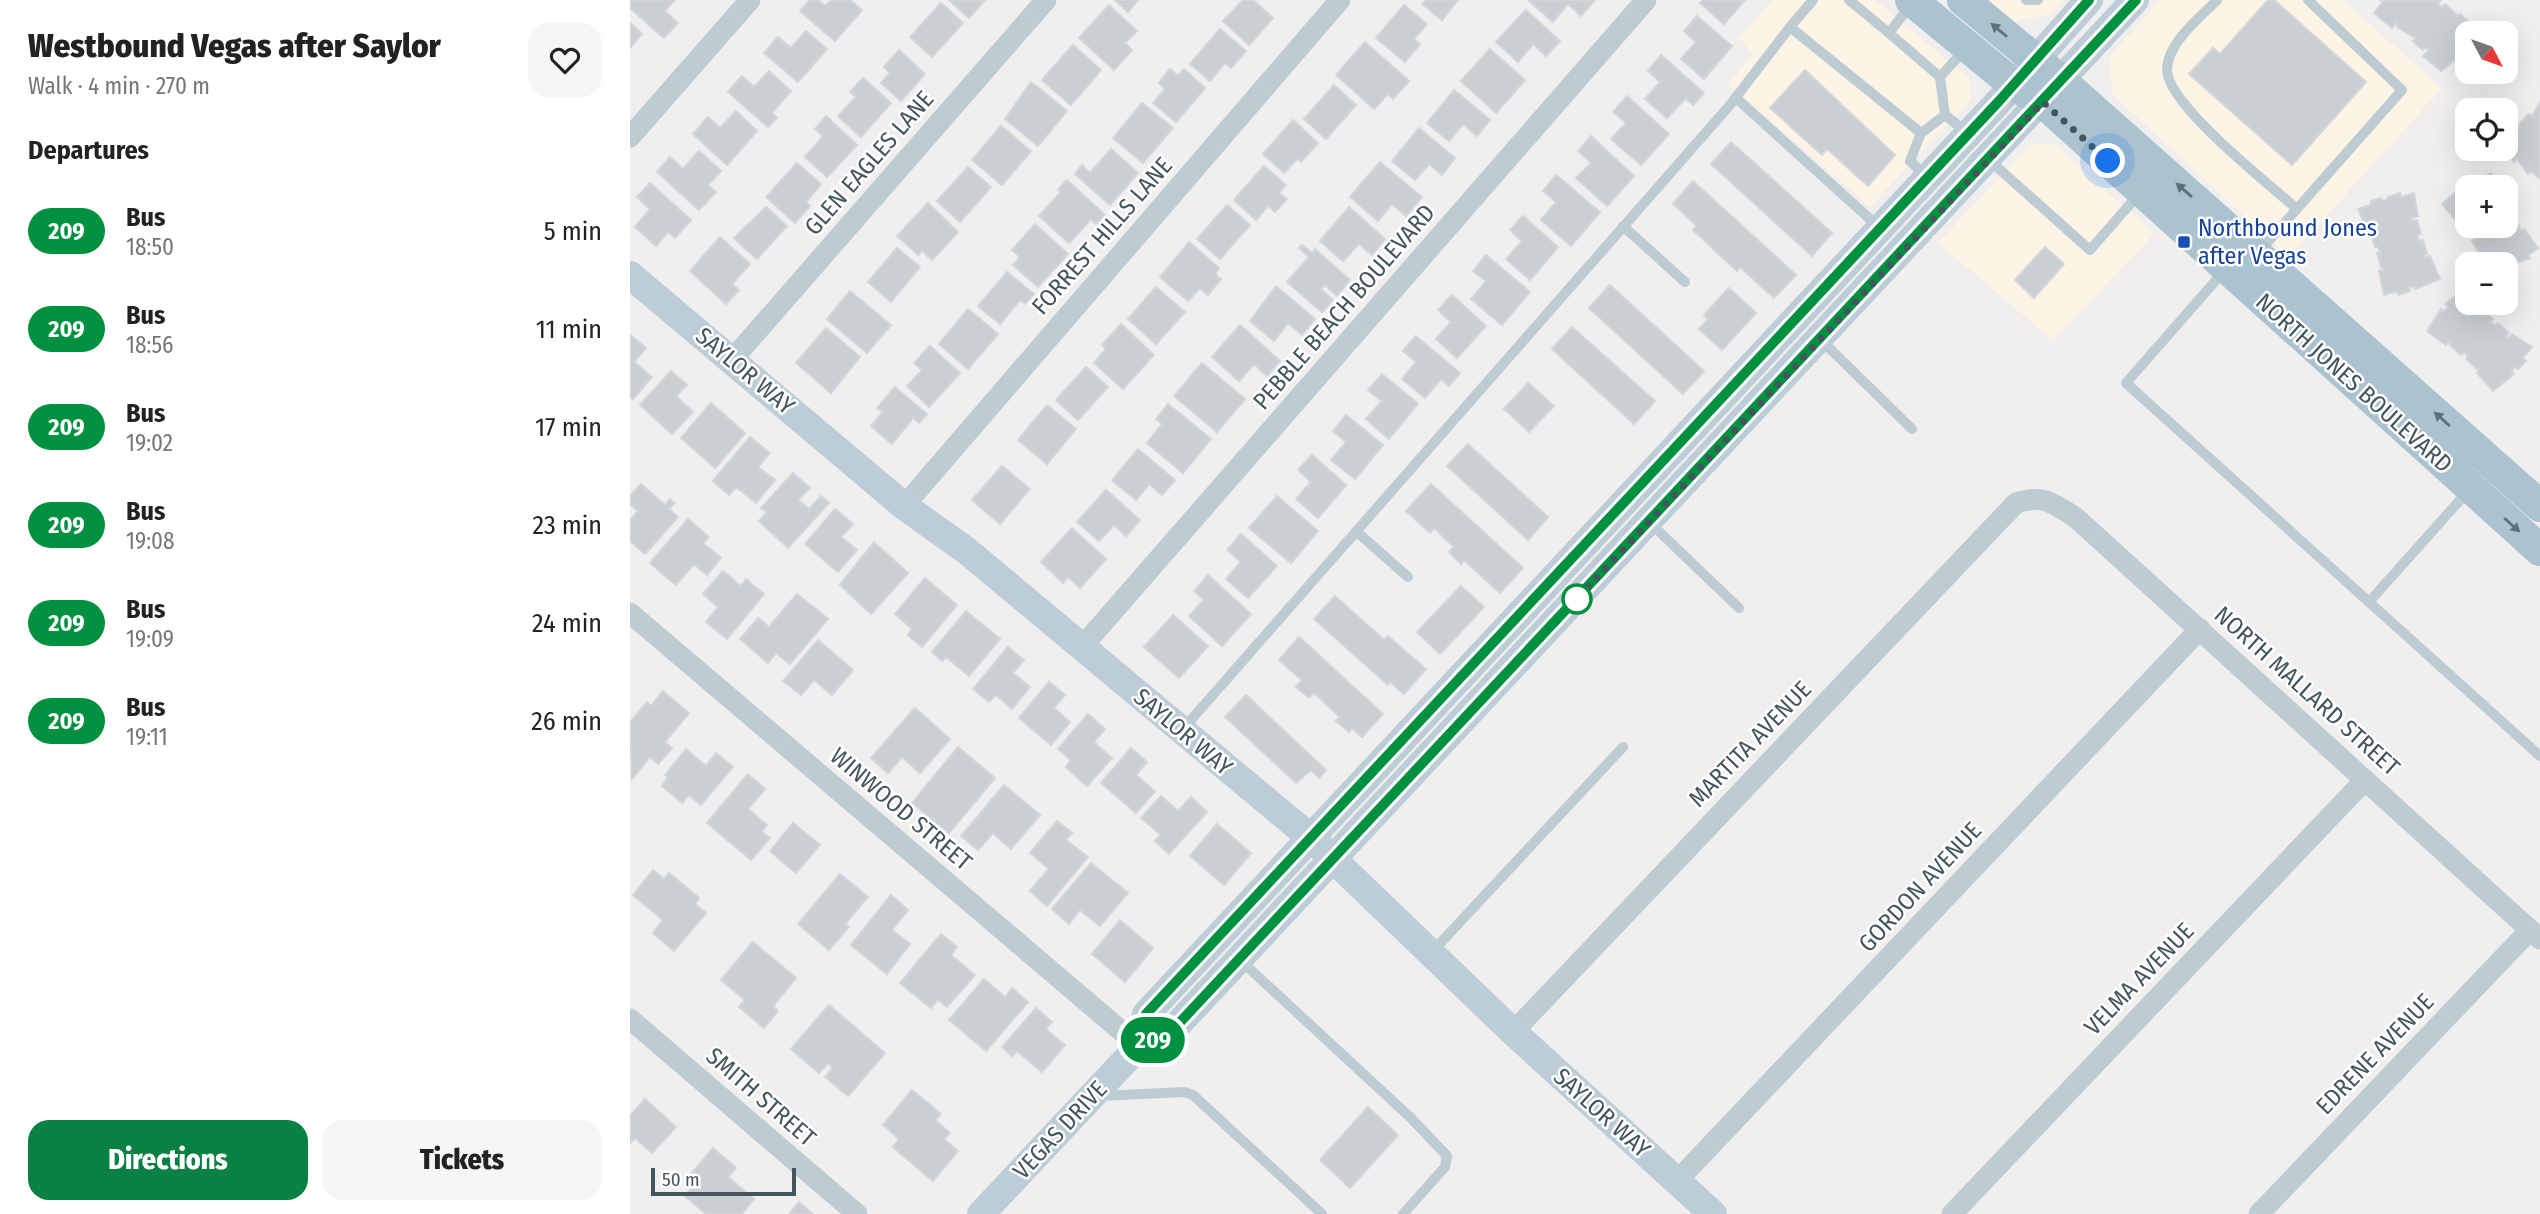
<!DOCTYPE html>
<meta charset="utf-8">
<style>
:root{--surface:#fff;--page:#f6f6f6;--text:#222;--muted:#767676;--accent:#0b8043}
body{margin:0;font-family:"Fira Sans Condensed",sans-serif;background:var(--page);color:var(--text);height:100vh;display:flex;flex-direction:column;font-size:26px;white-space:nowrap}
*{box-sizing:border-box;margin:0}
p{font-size:23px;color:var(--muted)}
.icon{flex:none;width:38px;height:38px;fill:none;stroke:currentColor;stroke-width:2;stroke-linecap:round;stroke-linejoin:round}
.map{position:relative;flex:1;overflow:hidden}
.side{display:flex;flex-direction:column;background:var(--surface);width:630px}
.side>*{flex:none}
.badge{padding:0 14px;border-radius:23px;font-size:24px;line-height:46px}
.needle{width:46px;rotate:131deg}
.buttons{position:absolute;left:1825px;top:21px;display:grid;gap:14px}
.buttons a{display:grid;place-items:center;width:63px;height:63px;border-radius:14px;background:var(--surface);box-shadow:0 7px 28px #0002;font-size:35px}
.scale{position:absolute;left:21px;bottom:18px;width:145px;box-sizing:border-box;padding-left:7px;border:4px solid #44555e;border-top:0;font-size:19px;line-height:24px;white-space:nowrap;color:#44555e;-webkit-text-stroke:5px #fff;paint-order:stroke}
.you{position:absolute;width:35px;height:35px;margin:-18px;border:5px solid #fff;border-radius:50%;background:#1a73e8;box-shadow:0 0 0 10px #1a73e833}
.map>.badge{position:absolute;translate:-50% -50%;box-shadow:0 0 0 4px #fff}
h2{padding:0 28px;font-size:26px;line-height:63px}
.round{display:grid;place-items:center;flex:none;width:74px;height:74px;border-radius:21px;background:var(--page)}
.headline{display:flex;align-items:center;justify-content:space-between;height:119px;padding:0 28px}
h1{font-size:33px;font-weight:800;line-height:52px}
.cta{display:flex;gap:14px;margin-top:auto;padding:14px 28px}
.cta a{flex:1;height:80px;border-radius:21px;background:var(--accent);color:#fff;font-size:28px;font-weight:800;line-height:80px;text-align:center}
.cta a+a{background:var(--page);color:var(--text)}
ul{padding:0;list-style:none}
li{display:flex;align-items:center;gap:21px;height:98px;padding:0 28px}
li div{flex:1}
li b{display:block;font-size:26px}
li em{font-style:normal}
li .badge{min-width:77px;font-weight:700;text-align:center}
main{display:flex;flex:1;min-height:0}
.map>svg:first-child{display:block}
.commercial{fill:#fef4e5}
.building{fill:#cacfd4;stroke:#d2d5db;stroke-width:2}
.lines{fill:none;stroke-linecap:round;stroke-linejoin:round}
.lane{stroke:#bdcbd2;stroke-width:10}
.street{stroke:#bdcbd2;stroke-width:21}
.secondary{stroke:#bdcdd8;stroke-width:28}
.primary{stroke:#abc2d0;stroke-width:32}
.oneway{fill:#5e707a}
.line-casing{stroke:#fff;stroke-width:16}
.line{stroke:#009140;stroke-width:10}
.walk{stroke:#44555e;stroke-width:7;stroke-dasharray:0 12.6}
.transit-dot{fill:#1a4fb4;stroke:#fff;stroke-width:2.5}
.stop-dot{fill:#fff;stroke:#009140;stroke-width:3.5}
.labels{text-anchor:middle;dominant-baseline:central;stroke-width:5;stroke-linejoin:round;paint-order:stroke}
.street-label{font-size:24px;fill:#44555e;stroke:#fff}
.transit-label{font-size:24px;fill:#164399;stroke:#fff;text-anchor:start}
</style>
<main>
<section class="side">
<div class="headline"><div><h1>Westbound Vegas after Saylor</h1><p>Walk · 4 min · 270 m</p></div><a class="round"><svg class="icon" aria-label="heart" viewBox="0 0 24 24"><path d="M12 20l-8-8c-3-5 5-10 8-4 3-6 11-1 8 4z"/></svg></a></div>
<h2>Departures</h2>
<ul>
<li><span class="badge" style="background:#009140;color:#fff">209</span><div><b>Bus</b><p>18:50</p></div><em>5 min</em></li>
<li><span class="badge" style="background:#009140;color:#fff">209</span><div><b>Bus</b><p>18:56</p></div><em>11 min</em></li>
<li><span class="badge" style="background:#009140;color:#fff">209</span><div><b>Bus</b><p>19:02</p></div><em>17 min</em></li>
<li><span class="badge" style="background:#009140;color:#fff">209</span><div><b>Bus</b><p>19:08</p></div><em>23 min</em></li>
<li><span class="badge" style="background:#009140;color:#fff">209</span><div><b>Bus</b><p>19:09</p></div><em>24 min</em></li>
<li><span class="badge" style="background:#009140;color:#fff">209</span><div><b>Bus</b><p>19:11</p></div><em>26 min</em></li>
</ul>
<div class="cta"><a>Directions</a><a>Tickets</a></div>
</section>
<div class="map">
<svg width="1910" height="1214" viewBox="0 0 1910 1214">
<rect width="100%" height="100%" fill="#f1eeee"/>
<!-- commercial -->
<g class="commercial">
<polygon points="1143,0 1245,0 1340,79 1341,99 1240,207 1098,83 1124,55 1109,38"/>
<polygon points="1356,0 1434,0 1422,14 1384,21"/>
<polygon points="1530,0 1712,0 1812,88 1659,257 1483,95 1479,58"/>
<polygon points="1402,143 1426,145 1524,234 1423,340 1308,243"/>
</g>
<!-- building -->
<g class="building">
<polygon points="0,0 45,0 35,11 48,23 34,38 0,8"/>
<polygon points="180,0 188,0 195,6 201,0 220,0 232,10 205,41 170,11"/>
<polygon points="319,0 355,0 339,18"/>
<polygon points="485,0 508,0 498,12"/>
<polygon points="613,0 623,0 643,18 619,45 593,21"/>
<polygon points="796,0 828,0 812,20 792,4"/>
<polygon points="898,0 965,0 951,16 938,4 923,22"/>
<polygon points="1073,0 1115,0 1094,24 1070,3"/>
<polygon points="1638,0 1644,0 1736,82 1662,165 1559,74 1583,48 1590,54"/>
<polygon points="1750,0 1811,0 1808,4 1812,7 1815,4 1827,15 1826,19 1830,14 1848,30 1838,33 1838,48 1833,53 1831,50 1832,54 1811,71 1793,56 1799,50 1796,47 1793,50 1783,41 1785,38 1767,27 1767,22 1762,28 1744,13 1753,2"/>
<polygon points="311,3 333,23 302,57 280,37"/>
<polygon points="479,5 507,31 495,43 502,50 484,70 449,38"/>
<polygon points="774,5 797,24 784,39 790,44 775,62 746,38"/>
<polygon points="896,10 930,41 916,56 903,44 888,62 866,42"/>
<polygon points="1067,16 1102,46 1074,79 1051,59 1066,42 1054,31"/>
<polygon points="0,23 12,34 0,48"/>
<polygon points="590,29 616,51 601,68 595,63 580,81 560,64"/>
<polygon points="176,31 197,49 168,82 134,53 148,37 161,48"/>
<polygon points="735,42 779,81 763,99 758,94 744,109 706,75"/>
<polygon points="443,45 471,70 441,105 412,80"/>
<polygon points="860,49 895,80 866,113 831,81"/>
<polygon points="269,50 295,74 271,101 251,83 260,73 254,67"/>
<polygon points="1031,55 1074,93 1063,105 1056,98 1037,118 1015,99 1030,82 1018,71"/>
<polygon points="540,69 548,76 554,69 575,88 546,122 523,103 535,89 529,83"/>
<polygon points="1175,70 1265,155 1238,186 1197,149 1192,155 1140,108"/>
<polygon points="139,71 161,91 142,113 147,118 138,127 98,92 112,76 124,87"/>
<polygon points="233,78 261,103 231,137 208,116 226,97 220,92"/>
<polygon points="401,82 437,111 408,146 375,119"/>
<polygon points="704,85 726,105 696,139 674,119"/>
<polygon points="824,90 860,120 847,136 833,124 819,141 797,123"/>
<polygon points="997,96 1039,134 1011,165 981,139 996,123 983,112"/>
<polygon points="1910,102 1910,179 1901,171 1898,174 1887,159 1884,162 1876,154 1878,151 1876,132 1886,125 1890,129 1889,124 1899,114 1902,116"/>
<polygon points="512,103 543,128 513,163 483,138"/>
<polygon points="106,111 127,131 97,165 63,134 78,117 90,128"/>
<polygon points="196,116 227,145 197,177 175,157 193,136 185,129"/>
<polygon points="663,120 688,143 671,162 667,159 654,173 633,154"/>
<polygon points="371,126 401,151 372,185 342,160"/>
<polygon points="789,128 825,158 812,175 799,164 785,180 762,161"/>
<polygon points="961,136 1004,176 977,206 946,178 961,163 948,151"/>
<polygon points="1101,142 1202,233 1182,256 1081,164"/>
<polygon points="481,149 508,173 480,205 445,174 452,165 460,173"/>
<polygon points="69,151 91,171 78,185 86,192 69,210 27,172 40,157 53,169"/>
<polygon points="750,162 792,197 776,216 762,204 748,221 720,197"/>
<polygon points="167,163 191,184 176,202 180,206 165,223 136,197"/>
<polygon points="634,166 656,185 649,193 657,199 645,212 638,206 626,220 604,200"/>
<polygon points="338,167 361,187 330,222 307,201"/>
<polygon points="1861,173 1868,187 1838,187 1838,226 1876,226 1876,212 1879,217 1882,215 1890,228 1889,232 1894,229 1908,248 1898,255 1900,258 1882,265 1884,268 1876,274 1876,264 1853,264 1849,258 1855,254 1850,254 1842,241 1845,239 1831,224 1832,219 1827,222 1812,204 1832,186 1834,190 1839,186 1837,183 1844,178 1846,182"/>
<polygon points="926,175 970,212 941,246 911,220 926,202 913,191"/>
<polygon points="437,180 475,215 466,224 461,219 439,243 409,216 431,192 428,190"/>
<polygon points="1063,181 1166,275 1144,298 1110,267 1107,271 1063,230 1067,226 1043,204"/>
<polygon points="20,183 61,220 45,238 38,232 26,246 5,227 20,209 7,197"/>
<polygon points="1770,193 1771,197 1784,193 1788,216 1782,218 1783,221 1787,220 1791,234 1787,235 1789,241 1793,240 1797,254 1794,255 1795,258 1800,256 1810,279 1785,289 1785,286 1779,287 1780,291 1768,295 1767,291 1754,295 1749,271 1755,269 1751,267 1747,253 1750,253 1748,247 1745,247 1741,233 1744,233 1743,229 1737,231 1728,209 1741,205 1741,201 1751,198 1753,201 1757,200 1758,197"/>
<polygon points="298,203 328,232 302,260 292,251 288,255 267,236"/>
<polygon points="597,205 620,225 590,259 567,239"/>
<polygon points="136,207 157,226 127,259 104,238"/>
<polygon points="719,207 755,239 742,255 729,244 713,261 690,241"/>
<polygon points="893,216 928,247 900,280 876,259 892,241 880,230"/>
<polygon points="405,224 438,254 408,287 383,265 390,257 382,250"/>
<polygon points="90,237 120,264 102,284 109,290 96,304 60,271"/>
<polygon points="559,242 589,268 585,274 591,279 578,295 570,288 558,301 530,277"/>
<polygon points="672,245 682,253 685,249 720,280 707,296 695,285 691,289 703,300 692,312 657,282 679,257 669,248"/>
<polygon points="1415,247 1434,264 1404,298 1385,280"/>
<polygon points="267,248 290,267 261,302 238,282"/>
<polygon points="856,255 900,292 872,325 841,299 856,281 843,271"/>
<polygon points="377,272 404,294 395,304 390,300 370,324 348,306"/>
<polygon points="980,285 1074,371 1053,394 959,308"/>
<polygon points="646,286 685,319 672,335 658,323 644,341 620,321"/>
<polygon points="526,287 555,312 526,344 498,319"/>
<polygon points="1099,288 1126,313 1092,350 1069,329 1078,319 1074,315"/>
<polygon points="1834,289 1838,292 1838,303 1850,303 1852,305 1847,310 1852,310 1863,319 1860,322 1866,326 1868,323 1879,333 1876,336 1879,338 1882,334 1902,347 1893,358 1896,361 1888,369 1885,367 1881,371 1884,374 1863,391 1847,373 1851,368 1847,369 1836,359 1838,356 1834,352 1831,355 1820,345 1820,340 1816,345 1797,331 1811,309 1814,312 1818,307 1815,304"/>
<polygon points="220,291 261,325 237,353 197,319"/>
<polygon points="822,295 856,326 827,358 806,339 821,322 808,310"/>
<polygon points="338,309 368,334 338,369 309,344"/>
<polygon points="491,324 524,355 493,389 464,363 476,349 472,345"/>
<polygon points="610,325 650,361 637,376 624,364 609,381 582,357"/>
<polygon points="942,327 1025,401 1004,424 922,349"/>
<polygon points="196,328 230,357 201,393 166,363"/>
<polygon points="0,335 16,348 4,362 22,377 3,399 0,396"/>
<polygon points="786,336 830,373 819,386 811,379 795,398 772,379 786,362 773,351"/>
<polygon points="300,346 330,373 299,407 277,386 292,370 284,363"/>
<polygon points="572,363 615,399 587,432 544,396"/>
<polygon points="456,367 478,387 448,420 426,400"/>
<polygon points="41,371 57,385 46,396 63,412 42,434 10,405"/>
<polygon points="752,374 788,404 759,439 736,419 752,401 738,390"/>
<polygon points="898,383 924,406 899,432 874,409"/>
<polygon points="265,387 297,414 289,423 283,418 262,444 241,426 253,412 247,408"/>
<polygon points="81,403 115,433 85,468 51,438"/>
<polygon points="538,404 581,439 553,473 517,443 532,424 526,419"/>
<polygon points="417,405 446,429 417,464 388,440"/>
<polygon points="716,415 753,445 725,479 701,460 716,442 703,431"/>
<polygon points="120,437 140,453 128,467 145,480 126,503 106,487 99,495 83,481"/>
<polygon points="838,444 918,517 898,540 817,466"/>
<polygon points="508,449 545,480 532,495 519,484 506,500 482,480"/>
<polygon points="682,455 716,485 688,518 666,499 681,482 668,470"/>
<polygon points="372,466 400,489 370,524 342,500"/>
<polygon points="163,473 180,488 168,500 179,509 191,496 199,503 158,548 129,521 137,512 131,508"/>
<polygon points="11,484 35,505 40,499 45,503 39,509 48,517 15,554 0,541 0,520 8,511 0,504 0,496"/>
<polygon points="801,484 893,568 870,593 834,560 831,564 819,552 824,547 804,528 800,533 776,511"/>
<polygon points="476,490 510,520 496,536 484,525 469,541 447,522"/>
<polygon points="647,496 688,531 661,563 619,528"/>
<polygon points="205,509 223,524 211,537 227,550 208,572 175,544"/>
<polygon points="58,519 79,537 73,543 91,558 77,575 64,564 46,585 20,563"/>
<polygon points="442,528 476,559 450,588 438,577 433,583 411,562"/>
<polygon points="611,534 647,566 618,598 596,579 611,562 597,550"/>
<polygon points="244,542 278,573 241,614 210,585"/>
<polygon points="93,571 111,586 116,579 134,594 97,639 76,622 88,607 73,594"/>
<polygon points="578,575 621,614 592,646 559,616 574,600 564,591"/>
<polygon points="295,578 327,605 292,647 278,635 282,629 265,614"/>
<polygon points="831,586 854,607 810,654 787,632"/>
<polygon points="167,594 198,619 160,664 146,653 138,663 110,639 128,618 139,627"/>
<polygon points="705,596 754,640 758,636 796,669 774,694 760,682 758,685 684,619"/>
<polygon points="336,611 370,639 339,676 316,657 312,661 302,652"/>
<polygon points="543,615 578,646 549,678 514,647"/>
<polygon points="669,637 753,714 732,737 722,728 719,732 706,721 710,717 684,693 679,698 666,687 672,680 649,660"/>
<polygon points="188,640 223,670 202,695 184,680 171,695 153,681"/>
<polygon points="378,647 394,660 383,673 400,687 382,709 366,695 359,702 343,689"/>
<polygon points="419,682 435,695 424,708 440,722 421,745 389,718"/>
<polygon points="33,691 59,713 35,742 42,748 28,764 20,757 2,779 0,722 17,702 21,706"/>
<polygon points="616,695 696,770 689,778 681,770 666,783 595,717"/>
<polygon points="285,708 320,739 290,773 272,757 258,773 241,758"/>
<polygon points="458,714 475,729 464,742 482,758 457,786 436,767 441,760 428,749"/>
<polygon points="328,747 365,778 319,833 282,803"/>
<polygon points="501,748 517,762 506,775 525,791 506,813 471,783"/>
<polygon points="56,749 76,766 86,753 103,767 71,805 59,795 52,803 32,786 38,777 35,775"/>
<polygon points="118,774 135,789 118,809 137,825 132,832 140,838 121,860 77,823"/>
<polygon points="374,785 410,815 381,849 363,833 348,850 331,836"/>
<polygon points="531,796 548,811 561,797 577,812 539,854 525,841 531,835 511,818"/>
<polygon points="427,821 442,833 436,840 458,857 417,906 400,891 419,869 400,853"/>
<polygon points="163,823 190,845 166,873 140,851"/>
<polygon points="587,824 621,853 594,885 560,856"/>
<polygon points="461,863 498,893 470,926 450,910 439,924 422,909"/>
<polygon points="23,870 34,879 39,873 69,898 65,904 76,913 44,951 23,933 33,920 3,895"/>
<polygon points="210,874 238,897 215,924 219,927 199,950 168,924"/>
<polygon points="261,895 278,910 262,930 280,944 257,974 221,945"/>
<polygon points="490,920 523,948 495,982 462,954"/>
<polygon points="311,934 327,947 321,955 345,975 317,1007 308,1000 301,1008 270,983"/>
<polygon points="123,942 166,978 143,1006 148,1011 134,1028 109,1007 115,1000 91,980"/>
<polygon points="354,979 375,997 382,988 398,1002 356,1051 319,1020"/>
<polygon points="199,1005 255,1053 218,1096 195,1077 203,1068 198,1063 189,1073 161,1049"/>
<polygon points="406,1008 422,1022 416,1029 435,1045 412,1072 387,1051 382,1056 372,1047"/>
<polygon points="282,1090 311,1114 305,1120 320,1133 314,1139 328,1151 303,1181 263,1147 269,1139 253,1125"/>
<polygon points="15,1099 46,1127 22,1153 5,1138 0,1143 0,1116"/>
<polygon points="738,1107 768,1135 720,1188 690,1160"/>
<polygon points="83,1148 106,1168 98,1177 124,1199 112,1214 76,1214 55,1196 62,1187 55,1181"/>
<polygon points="169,1202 183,1214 159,1214"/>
</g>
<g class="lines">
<!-- lane -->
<g class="lane">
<polyline points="1183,0 1160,27 1291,133"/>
<polyline points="1219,0 1259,33"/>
<polyline points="1396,0 1408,0"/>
<path d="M1587,0C1570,18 1538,42 1537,69C1536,104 1639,184 1667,209"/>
<polyline points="1282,3 1259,33 1310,77 1315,115 1338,133"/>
<polyline points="1310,77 1336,48"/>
<polyline points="1106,98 1250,228"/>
<polyline points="1359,160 1460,250 1509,194"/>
<polyline points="1297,177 1280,161 1291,133 1315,115"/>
<polyline points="993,226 1055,282"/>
<polyline points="1628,253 1772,90 1678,0"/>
<polyline points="1595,270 1496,383 1910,756"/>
<polyline points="1190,339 1282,429"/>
<polyline points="1018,521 1109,608"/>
<polyline points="726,531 778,577"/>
<polyline points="1739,602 1839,490"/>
<polyline points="553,729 1100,105 1160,27"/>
<polyline points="801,953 993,747"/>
<polyline points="609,959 781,1118 817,1156 815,1167 773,1214"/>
<polyline points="470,1096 554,1092 563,1095 692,1214"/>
</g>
<!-- street -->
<g class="street">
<polyline points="0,137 120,0"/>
<polyline points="102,360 416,0"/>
<polyline points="274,506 710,0"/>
<polyline points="0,613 509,1046"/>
<polyline points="451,648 1016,0"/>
<polyline points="0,1019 227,1214"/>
<path d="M883,1032L1386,503C1414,494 1422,503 1445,517L1910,939"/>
<polyline points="1047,1181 1570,629"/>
<polyline points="1322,1214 1735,780"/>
<polyline points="1629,1214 1900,930"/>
</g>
<!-- secondary -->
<g class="secondary">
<polyline points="0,275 274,506 337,551 681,838 883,1032 1083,1214"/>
<polyline points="509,1046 516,1014 1370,100 1459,0"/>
<polyline points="351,1214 509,1046 538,1035 1505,0"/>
</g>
<!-- primary -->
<g class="primary">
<polyline points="1281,0 1384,85 1413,102 1910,550"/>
<polyline points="1333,0 1431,81 1910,506"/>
</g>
</g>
<!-- one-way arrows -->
<defs><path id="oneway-solid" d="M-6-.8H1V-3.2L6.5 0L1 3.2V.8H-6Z" transform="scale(1.75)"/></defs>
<g class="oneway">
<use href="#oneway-solid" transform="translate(1369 30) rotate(-140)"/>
<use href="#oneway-solid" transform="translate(1554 190) rotate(-139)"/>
<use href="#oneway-solid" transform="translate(1812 419) rotate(-138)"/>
<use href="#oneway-solid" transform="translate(1882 525) rotate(42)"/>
</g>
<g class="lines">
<!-- line casing -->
<g class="line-casing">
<polyline id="line" points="1459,0 1370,100 516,1014 509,1046 538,1035 1506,0"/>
</g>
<!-- line -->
<use href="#line" class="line"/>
<!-- walk -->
<polyline class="walk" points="947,599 944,602 1413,102 1478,161"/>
</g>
<!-- markers -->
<rect class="transit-dot" x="1547" y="235" width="14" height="14" rx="3.5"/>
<circle class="stop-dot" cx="947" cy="599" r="14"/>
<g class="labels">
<!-- street labels -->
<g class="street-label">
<text transform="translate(239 163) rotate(-49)">GLEN EAGLES LANE</text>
<text transform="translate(472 236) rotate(-49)">FORREST HILLS LANE</text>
<text transform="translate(714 307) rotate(-49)">PEBBLE BEACH BOULEVARD</text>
<text transform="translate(115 371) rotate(40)">SAYLOR WAY</text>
<text transform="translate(1724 383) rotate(42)">NORTH JONES BOULEVARD</text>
<text transform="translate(1677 691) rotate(42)">NORTH MALLARD STREET</text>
<text transform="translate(553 732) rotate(40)">SAYLOR WAY</text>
<text transform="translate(1120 744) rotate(-46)">MARTITA AVENUE</text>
<text transform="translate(271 809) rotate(40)">WINWOOD STREET</text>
<text transform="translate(1290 887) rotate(-47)">GORDON AVENUE</text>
<text transform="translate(1509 979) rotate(-46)">VELMA AVENUE</text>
<text transform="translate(1745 1054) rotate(-46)">EDRENE AVENUE</text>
<text transform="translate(131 1097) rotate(41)">SMITH STREET</text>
<text transform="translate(972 1113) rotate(42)">SAYLOR WAY</text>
<text transform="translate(430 1130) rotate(-47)">VEGAS DRIVE</text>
</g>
<!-- transit labels -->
<g class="transit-label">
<text x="1568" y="228">Northbound Jones<tspan x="1568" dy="28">after Vegas</tspan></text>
</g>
</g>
</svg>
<div class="buttons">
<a><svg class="needle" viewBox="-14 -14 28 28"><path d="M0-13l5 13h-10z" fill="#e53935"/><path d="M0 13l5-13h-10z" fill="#767676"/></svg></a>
<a><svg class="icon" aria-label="locate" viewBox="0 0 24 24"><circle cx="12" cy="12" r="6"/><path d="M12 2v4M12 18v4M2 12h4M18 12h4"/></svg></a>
<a>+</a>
<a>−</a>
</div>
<div class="scale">50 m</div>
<div class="you" style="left:1478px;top:161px"></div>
<b class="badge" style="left:523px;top:1040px;background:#009140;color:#fff">209</b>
</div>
</main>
